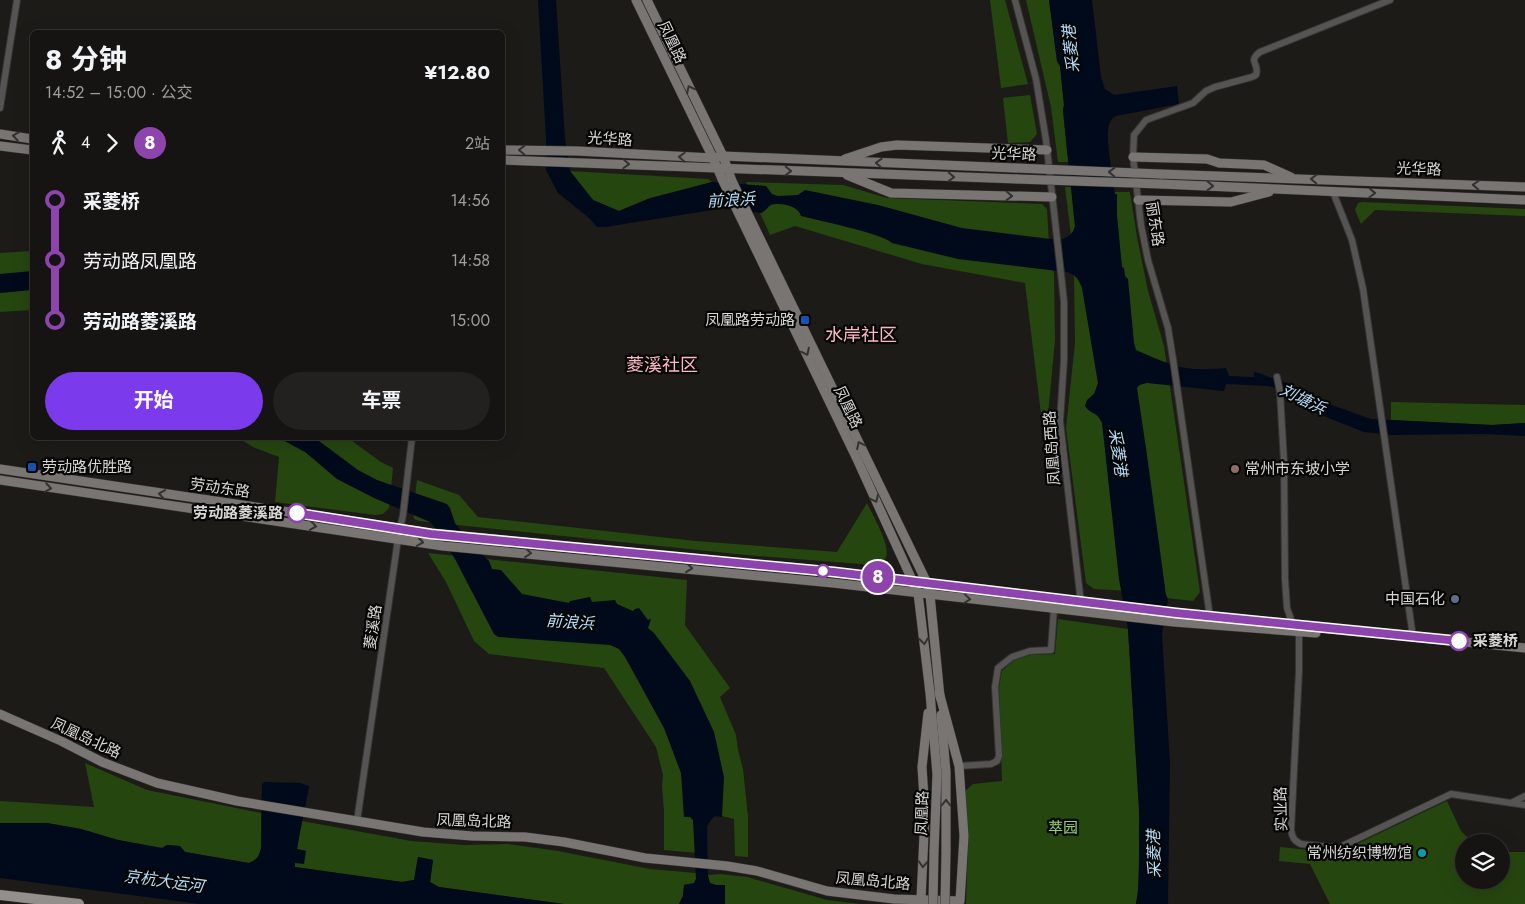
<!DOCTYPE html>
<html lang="zh">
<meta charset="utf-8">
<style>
:root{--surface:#151412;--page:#222120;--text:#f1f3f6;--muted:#9d9e9f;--line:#343332;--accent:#7c3aed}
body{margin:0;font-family:Jost,"Noto Sans SC",sans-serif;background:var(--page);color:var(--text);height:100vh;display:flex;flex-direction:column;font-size:19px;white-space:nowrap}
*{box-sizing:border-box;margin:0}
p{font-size:16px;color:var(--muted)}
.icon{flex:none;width:28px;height:28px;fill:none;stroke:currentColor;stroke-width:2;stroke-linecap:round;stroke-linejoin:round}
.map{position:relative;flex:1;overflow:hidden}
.details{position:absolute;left:30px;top:30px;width:475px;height:410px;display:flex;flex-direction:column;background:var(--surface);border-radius:8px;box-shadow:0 5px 20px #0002,0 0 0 1px var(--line)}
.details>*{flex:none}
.badge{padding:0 10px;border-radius:16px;font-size:18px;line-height:32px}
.tools{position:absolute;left:1455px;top:834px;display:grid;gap:10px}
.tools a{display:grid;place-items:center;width:55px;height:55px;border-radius:50%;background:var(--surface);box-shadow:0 5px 20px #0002,0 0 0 1px var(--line);font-size:25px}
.map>.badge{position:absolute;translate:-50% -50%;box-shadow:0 0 0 2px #fff}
.legs{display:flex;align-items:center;gap:8px;height:55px;padding:0 15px;font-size:16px}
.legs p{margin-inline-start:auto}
.overview{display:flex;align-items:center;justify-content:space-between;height:85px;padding:0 15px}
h1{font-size:28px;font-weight:700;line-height:38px}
.primary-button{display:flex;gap:10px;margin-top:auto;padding:10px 15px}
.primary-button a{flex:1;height:58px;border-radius:30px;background:var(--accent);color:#fff;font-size:20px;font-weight:700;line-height:58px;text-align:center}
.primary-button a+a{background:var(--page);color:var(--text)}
ul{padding:0 15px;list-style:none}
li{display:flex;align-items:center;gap:18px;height:60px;font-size:19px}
li i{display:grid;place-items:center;width:8px;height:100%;margin:0 6px;background:currentColor}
li i::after{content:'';width:12px;height:12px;margin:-6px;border:4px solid;border-radius:50%;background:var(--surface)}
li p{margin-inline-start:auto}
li:first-child i{background:linear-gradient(#0000 50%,currentColor 0)}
li:last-child i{background:linear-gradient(currentColor 50%,#0000 0)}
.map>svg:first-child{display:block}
.green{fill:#26460f}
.water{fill:#000a1a}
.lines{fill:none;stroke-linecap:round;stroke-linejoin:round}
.street-casing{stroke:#363532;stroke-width:8}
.secondary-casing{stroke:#363532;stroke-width:10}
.primary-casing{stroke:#363532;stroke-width:11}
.street{stroke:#565453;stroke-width:6}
.secondary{stroke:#787573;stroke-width:9}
.primary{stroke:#928f8c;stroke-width:10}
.secondary-bridge-casing{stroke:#363532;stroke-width:10;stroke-linecap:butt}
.secondary-bridge{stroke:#787573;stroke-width:9}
.oneway{stroke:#343231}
.line-1-casing{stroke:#fff;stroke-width:11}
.line-1{stroke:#8e44ad;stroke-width:8}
.transit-dot{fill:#1a4fb4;stroke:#060605;stroke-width:2}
.education-dot{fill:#8d6e63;stroke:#060605;stroke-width:2}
.stop-1-dot{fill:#fff;stroke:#8e44ad;stroke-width:2.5}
.service-dot{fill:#5c6f8a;stroke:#060605;stroke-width:2}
.culture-dot{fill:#0f9aa8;stroke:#060605;stroke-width:2}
.labels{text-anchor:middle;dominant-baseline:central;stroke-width:4.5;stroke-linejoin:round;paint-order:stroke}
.street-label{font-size:15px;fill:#d8d7d5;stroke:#060605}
.poi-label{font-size:15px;fill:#d8d7d5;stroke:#060605;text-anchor:end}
.stop-label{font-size:15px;font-weight:bold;fill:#d8d7d5;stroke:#060605;text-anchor:end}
.park-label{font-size:15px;fill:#98d673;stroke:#060605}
.water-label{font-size:16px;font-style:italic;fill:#b5dcfa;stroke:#060605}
.quarter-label{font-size:18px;fill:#fcb8c2;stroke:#060605}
</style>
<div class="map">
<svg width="1525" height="904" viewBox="0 0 1525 904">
<rect width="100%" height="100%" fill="#1c1b18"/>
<!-- green -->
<g class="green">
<polygon points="990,0 1005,0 1028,84 1001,88"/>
<polygon points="1026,0 1049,0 1057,61 1060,66 1064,105 1063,110 1068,162 1058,162 1051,107"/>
<polygon points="1030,95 1037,134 1030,142 1008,143 1003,98"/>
<polygon points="570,171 708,179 712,182 650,198 619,211 593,200"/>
<polygon points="746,182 843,185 887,198 1042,204 1047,209 1049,245 1054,274 1055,340 1048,414 1041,414 1025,283 922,264 795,226 770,235"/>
<polygon points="1065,187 1071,187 1075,226 1074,231 1071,235"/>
<polygon points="1105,192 1130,192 1137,237 1148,291 1164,346 1200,592 1193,601 1157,597"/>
<polygon points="1362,202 1525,209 1525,216 1375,210 1361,224 1355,210 1358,203"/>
<polygon points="32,251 32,310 0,312 0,253"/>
<polygon points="1084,272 1129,591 1094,589 1086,583 1066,428 1075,343 1074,274"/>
<polygon points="1391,402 1525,405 1525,423 1492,425 1391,420"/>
<polygon points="239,438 348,438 381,462 393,468 389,508 383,514 375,515 275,502 279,457 253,447"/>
<path d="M417,480L459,495L478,517L696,541L837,552L867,503C872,514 891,546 886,557C884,562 878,563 873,565L746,555L419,521L414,519L413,512Z"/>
<polygon points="428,553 687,580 685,625 730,688 720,697 736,735 738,750 743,769 748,817 748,857 735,856 734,819 709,813 698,853 664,850 664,811 662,786 663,775 656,747 604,668 489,654 474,641 446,582"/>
<path d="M1058,619L1128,629C1131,671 1133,713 1136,755C1139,804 1144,855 1136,904H966L968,840L965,791L973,784L1002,781L999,687L1002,671L1014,660L1031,655L1055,654Z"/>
<path d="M85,763L147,790L261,813C261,824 264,846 259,856C257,860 253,861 249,863L185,852L180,846L167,845L162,848L118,840L81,829L47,823H0V801L94,807Z"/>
<polygon points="1447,801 1461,831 1472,842 1464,842 1464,880 1501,880 1501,852 1525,852 1525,904 1330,904 1310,864 1279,861 1280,847 1338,853"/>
<polygon points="302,821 411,841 464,845 508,844 558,851 650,869 696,873 696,879 694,883 684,885 683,896 679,904 564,904 439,887 430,883 433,860 418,857 414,880 402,882 295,867 295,863 306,851 297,849"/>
<polygon points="720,874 747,877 827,900 860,904 725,904 725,885 716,885 710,883 708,875"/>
</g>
<!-- water -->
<g class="water">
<path d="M538,0H556L565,139L570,171L593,200L619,211L648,199L712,182L766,186L772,194L778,196L798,195L805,190L878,205L962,228L1059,240C1068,238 1073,234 1075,226L1063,110L1064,105L1060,66L1057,61L1049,0H1092L1101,77L1105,89L1114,95L1177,86L1179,104L1116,116C1112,118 1110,121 1109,125C1105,138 1113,178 1115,194H1117V215L1122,267L1124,268L1125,276L1128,279L1134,343L1136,350C1152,357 1169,365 1186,368C1199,370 1213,369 1226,368L1229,376L1254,377V372L1259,373L1269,377L1290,384L1312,398L1371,419L1492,425L1525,423V436L1484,434L1392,435L1364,432L1306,409L1284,390L1268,386L1226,384L1224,391L1147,383C1143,384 1139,384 1137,388L1146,448L1166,595L1168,599L1162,633L1170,763L1168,904H1136L1138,892L1139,859V811L1128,629L1119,579L1102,423C1097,411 1091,415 1085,406L1087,400L1094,394L1098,383L1082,288C1078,278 1076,275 1066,272L958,259L892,243C884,234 817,220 801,216C799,206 780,202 771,205C767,207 766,211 761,213L725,208L605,227H597L589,218L558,193L546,170V139Z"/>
<polygon points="32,271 32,290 0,293 0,274"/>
<polygon points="279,438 315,438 358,470 377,480 447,504 450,508 455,523 468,540 489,561 492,569 501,570 522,594 569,603 570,601 590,597 592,602 615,600 617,604 633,611 635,609 639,608 648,620 651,619 648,628 654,633 690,681 714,732 724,777 722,817 715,816 711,820 707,826 708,877 710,883 716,885 725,885 725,904 679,904 683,896 684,885 694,883 696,879 693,820 690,817 684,817 681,773 664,728 625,657 619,649 610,645 498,637 494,634 455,559 438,531 430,522 374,498 337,479 305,452"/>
<path d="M265,782L300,783L309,786C306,807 300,828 297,849L306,851L304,864L295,863V867L402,882L414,880L418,857L433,860L430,882L439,887L564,904H200L0,878V823H47L81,829L118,840L162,848L167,845L180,846L185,852L249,863C257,860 259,856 261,848L262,784Z"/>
</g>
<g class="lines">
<!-- street casing -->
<g class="street-casing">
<g id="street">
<polyline points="1015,0 1036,79 1046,140 1062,283 1064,302 1064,360 1060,421 1082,612"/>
<polyline points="0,108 17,0"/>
<polyline points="1333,192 1352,240 1363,289 1413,637"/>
<path d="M1277,377L1280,392L1284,462L1285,579L1287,608L1293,625L1299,632V671L1291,830C1292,837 1294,841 1301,844L1338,848L1451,794L1525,805"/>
<path d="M1210,617L1173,359L1168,328L1148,260L1141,225L1133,157L1134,135L1146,120L1193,103L1206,91L1215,87L1252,77L1256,75C1260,63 1247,62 1260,52L1390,0"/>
<polyline points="959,766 991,764 997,761 999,756 995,687 998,668 1012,657 1030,651 1051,650 1054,608"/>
<polyline points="1511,803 1525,796"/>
<polyline points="357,821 398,539 403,515 412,438"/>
</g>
</g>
<!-- secondary casing -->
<g class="secondary-casing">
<g id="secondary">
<polyline points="636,0 713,158 722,179 857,459 918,593 930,693 937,774 934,852"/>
<polyline points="647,0 723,156 732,181 927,583 930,595 940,697"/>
<polyline points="0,134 32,139"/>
<polyline points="0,146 32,150"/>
<polyline points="502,150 577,151 713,158 723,156 1015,168"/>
<polyline points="1133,157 1207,159 1219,163 1264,165 1291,177"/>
<polyline points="845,159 881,147 897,145 1047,150"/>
<polyline points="502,160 1017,179"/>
<polyline points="1160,174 1525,187"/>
<polyline points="847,175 891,193 1052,197"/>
<polyline points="1161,184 1525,200"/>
<polyline points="1138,200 1231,202 1269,192"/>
<polyline points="0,469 431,533 835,572 1176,613 1525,648"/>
<polyline points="0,480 443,546 833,583 1174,622 1316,633"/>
<polyline points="0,714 61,741 102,762 157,783 237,801 423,832 472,836 525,837 564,842 645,858 727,866 757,871 827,891 894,899 960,901 964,836 959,766 939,692"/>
<polyline points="941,715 946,772 946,851"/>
<polyline points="921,899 925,813 922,767 928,713"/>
</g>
</g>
<!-- primary casing -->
<g class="primary-casing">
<polyline id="primary" points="0,895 79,904"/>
</g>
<!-- street -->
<use href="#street" class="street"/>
<!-- secondary -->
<use href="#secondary" class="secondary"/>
<!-- primary -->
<use href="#primary" class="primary"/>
<!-- secondary-bridge casing -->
<g class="secondary-bridge-casing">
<g id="secondary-bridge">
<polyline points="1015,168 1160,174"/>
<polyline points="1017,179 1161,184"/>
<polyline points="933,904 934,852"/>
<polyline points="945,904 946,851"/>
</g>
</g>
<!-- secondary-bridge -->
<use href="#secondary-bridge" class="secondary-bridge"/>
</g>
<!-- one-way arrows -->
<defs><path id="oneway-chevron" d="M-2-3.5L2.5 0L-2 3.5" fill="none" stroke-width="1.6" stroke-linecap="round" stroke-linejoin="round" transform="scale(1.25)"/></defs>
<g class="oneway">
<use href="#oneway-chevron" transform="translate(690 89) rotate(-116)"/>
<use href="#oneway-chevron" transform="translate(16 136) rotate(-172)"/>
<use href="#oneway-chevron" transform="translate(522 150) rotate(-179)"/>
<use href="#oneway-chevron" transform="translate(682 157) rotate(-177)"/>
<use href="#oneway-chevron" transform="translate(879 163) rotate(-178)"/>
<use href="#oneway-chevron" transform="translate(626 164) rotate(3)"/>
<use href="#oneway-chevron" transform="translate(788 171) rotate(2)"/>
<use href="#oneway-chevron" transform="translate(1112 172) rotate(-178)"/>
<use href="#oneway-chevron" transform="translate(951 177) rotate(2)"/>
<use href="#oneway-chevron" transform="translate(1314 179) rotate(-178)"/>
<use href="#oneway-chevron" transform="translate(1476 185) rotate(-178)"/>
<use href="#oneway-chevron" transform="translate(1210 186) rotate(2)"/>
<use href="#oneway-chevron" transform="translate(1372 193) rotate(2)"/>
<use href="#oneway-chevron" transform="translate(1009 196) rotate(2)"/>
<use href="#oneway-chevron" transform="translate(806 352) rotate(64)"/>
<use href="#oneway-chevron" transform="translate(860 445) rotate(-116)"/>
<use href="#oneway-chevron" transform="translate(48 488) rotate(9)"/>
<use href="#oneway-chevron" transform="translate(162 494) rotate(-172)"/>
<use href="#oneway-chevron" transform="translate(875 499) rotate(65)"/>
<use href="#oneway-chevron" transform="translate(313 526) rotate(8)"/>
<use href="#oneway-chevron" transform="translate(420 542) rotate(9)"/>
<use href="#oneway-chevron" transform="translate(528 553) rotate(5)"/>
<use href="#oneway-chevron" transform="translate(689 568) rotate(6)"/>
<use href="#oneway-chevron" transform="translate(967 599) rotate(6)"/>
<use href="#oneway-chevron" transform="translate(924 641) rotate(83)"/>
<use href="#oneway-chevron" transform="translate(946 803) rotate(-90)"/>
<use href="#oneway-chevron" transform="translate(923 864) rotate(93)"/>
</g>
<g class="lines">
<!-- line-1 casing -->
<g class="line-1-casing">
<polyline id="line-1" points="297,513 431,534 834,572 1176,613 1459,641"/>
</g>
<!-- line-1 -->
<use href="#line-1" class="line-1"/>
</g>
<!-- markers -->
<g class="transit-dot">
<rect x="800" y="315" width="10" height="10" rx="2.5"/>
<rect x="27" y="462" width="10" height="10" rx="2.5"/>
</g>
<circle class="education-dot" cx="1235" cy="469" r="5"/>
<g class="stop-1-dot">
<circle cx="297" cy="513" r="9"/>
<circle cx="823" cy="571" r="6"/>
<circle cx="1459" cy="641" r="9"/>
</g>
<circle class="service-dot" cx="1455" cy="599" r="5"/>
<circle class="culture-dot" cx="1422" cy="853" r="5"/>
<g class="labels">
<!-- street labels -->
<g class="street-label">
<text transform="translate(672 42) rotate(64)">凤凰路</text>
<text transform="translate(610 139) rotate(3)">光华路</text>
<text transform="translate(1014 154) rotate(2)">光华路</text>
<text transform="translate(1419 169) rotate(2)">光华路</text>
<text transform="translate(1155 224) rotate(81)">丽东路</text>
<text transform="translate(848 407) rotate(64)">凤凰路</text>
<text transform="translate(1052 448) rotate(-94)">凤凰岛西路</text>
<text transform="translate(220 488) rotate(8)">劳动东路</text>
<text transform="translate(373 627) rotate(-82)">菱溪路</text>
<text transform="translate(86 738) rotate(25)">凤凰岛北路</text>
<text transform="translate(1281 809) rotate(-91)">实业路</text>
<text transform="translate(922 813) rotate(-88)">凤凰路</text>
<text transform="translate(474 821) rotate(2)">凤凰岛北路</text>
<text transform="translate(873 881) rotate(5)">凤凰岛北路</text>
</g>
<!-- poi labels -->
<g class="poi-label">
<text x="795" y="320">凤凰路劳动路</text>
<text x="42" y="467" text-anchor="start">劳动路优胜路</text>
<text x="1245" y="469" text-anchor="start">常州市东坡小学</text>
<text x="1445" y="599">中国石化</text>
<text x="1412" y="853">常州纺织博物馆</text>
</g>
<!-- stop labels -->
<g class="stop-label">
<text x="283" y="513">劳动路菱溪路</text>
<text x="1473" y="641" text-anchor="start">采菱桥</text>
</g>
<!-- park labels -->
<g class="park-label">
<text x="1063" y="828">萃园</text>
</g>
<!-- water labels -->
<g class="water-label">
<text transform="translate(1071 49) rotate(-96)">采菱港</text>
<text transform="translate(731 200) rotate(-3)">前浪浜</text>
<text transform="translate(1303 399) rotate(26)">刘塘浜</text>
<text transform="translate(1118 452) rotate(82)">采菱港</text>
<text transform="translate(570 622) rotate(4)">前浪浜</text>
<text transform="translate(1154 854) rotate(-91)">采菱港</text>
<text transform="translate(164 881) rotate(8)">京杭大运河</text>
</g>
<!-- quarter labels -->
<g class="quarter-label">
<text x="861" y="335">水岸社区</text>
<text x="662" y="365">菱溪社区</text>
</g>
</g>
</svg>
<div class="tools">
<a><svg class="icon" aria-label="layers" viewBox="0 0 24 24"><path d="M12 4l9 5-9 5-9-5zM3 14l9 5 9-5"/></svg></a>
</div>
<b class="badge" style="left:878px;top:577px;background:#8e44ad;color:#fff">8</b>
<section class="details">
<div class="overview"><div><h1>8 分钟</h1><p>14:52 – 15:00 · 公交</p></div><b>¥12.80</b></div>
<div class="legs"><svg class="icon" aria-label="walk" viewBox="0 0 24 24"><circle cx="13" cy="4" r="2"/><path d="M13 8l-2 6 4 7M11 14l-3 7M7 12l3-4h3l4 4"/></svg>4<svg class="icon" aria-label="forward" viewBox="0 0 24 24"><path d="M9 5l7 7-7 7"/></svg><b class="badge" style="background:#8e44ad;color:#fff">8</b><p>2站</p></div>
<ul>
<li><i style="color:#8e44ad"></i><b>采菱桥</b><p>14:56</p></li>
<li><i style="color:#8e44ad"></i><span>劳动路凤凰路</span><p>14:58</p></li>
<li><i style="color:#8e44ad"></i><b>劳动路菱溪路</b><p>15:00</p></li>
</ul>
<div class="primary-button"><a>开始</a><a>车票</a></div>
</section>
</div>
